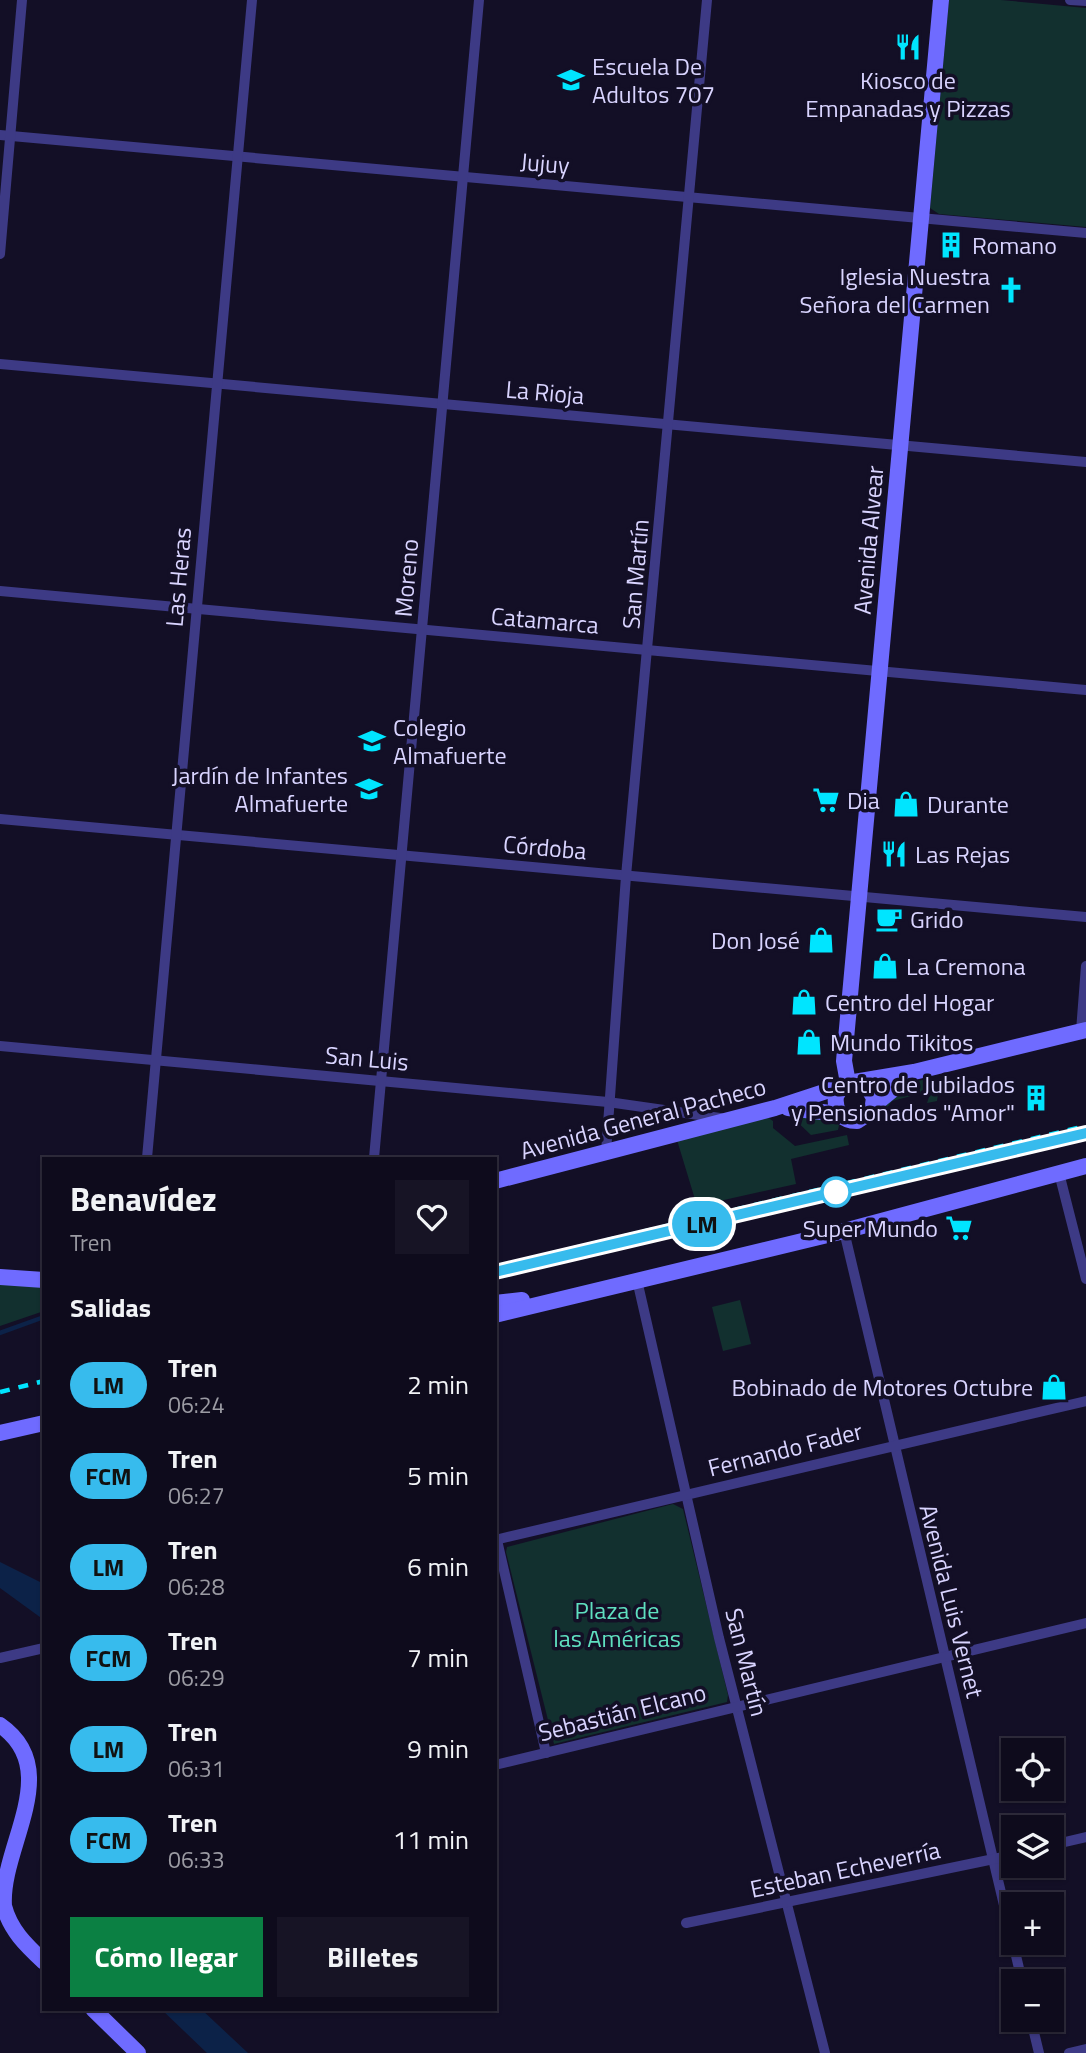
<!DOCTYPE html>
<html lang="es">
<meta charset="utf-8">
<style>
:root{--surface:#0e0b1c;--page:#171425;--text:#f1f3f6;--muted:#9b9ba3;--line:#2e2b3b;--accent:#0b8043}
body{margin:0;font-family:"Titillium Web",sans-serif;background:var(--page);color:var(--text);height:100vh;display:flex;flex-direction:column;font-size:26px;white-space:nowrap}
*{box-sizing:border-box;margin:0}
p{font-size:23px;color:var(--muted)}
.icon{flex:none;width:38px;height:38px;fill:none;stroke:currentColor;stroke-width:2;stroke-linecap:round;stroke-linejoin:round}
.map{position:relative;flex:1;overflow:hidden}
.details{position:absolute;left:42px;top:1157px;width:455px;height:854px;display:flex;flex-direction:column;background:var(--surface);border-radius:0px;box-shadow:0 2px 5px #0004,0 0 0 2px var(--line)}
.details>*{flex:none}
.badge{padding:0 14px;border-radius:23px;font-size:24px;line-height:46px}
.buttons{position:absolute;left:1001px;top:1738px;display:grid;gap:14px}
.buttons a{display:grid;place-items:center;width:63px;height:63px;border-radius:0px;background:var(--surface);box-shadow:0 2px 5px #0004,0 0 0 2px var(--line);font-size:35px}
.map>.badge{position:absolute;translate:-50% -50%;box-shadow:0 0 0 4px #fff}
h2{padding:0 28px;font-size:26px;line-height:63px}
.round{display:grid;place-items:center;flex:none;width:74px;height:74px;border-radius:0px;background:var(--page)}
.overview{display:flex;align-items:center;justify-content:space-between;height:119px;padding:0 28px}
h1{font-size:33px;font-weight:700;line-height:52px}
.cta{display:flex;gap:14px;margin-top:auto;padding:14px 28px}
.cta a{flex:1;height:80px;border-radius:0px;background:var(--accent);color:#fff;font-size:28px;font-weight:700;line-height:80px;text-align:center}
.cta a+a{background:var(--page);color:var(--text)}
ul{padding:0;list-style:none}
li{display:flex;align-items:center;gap:21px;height:91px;padding:0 28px}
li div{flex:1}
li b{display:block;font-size:26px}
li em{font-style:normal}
li .badge{min-width:77px;font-weight:700;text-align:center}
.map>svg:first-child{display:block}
.green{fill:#12302f}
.water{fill:#0c2248}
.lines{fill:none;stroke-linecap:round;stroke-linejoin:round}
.stream{stroke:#0c2248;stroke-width:4.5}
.street{stroke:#3d3a85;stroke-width:10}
.secondary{stroke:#6f6bff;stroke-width:16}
.rail{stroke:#00e5ff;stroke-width:4.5;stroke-dasharray:10 9;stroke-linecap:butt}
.line-casing{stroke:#fff;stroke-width:16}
.line{stroke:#37bbed;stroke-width:10}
.stop-dot{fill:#fff;stroke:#37bbed;stroke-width:3.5}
.labels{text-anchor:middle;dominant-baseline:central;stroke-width:7;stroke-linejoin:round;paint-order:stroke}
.poi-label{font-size:24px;fill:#d9d4ff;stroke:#130f26;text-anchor:start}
.street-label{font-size:24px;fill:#d9d4ff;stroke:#130f26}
.park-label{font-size:24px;fill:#5fe0c0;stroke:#130f26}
</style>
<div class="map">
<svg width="1086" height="2053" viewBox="0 0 1086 2053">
<rect width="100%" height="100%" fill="#130f26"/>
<!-- green -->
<g class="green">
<polygon points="949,0 1001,0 1086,8 1086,227 939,214 930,208"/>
<polygon points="933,1078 940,1081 937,1101 927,1103 931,1091 892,1101 883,1113 875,1115 907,1083"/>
<polygon points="789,1114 826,1115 839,1125 838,1130 811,1135"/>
<polygon points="767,1117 773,1121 773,1128 795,1146 847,1135 849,1145 791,1159 796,1184 697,1206 677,1140"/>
<polygon points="0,1283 44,1286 44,1311 0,1326"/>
<polygon points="740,1300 751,1344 723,1351 712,1307"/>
<polygon points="673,1504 683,1509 728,1695 727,1702 554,1744 506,1552 507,1547"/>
</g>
<!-- water -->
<g class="water">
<polygon points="0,1562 44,1584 44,1620 0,1588"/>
<polygon points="161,2009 201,2009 248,2053 207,2053"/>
</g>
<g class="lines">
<!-- stream -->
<polyline class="stream" points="0,1333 44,1317"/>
<!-- street -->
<g class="street">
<polyline points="1070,0 1086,1"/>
<polyline points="0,135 1086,233"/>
<polyline points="0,254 22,0"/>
<polyline points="0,364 1086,462"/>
<polyline points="0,591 1086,690"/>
<polyline points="0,819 1086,917"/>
<polyline points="1081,1031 1086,966"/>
<polyline points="0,1046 608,1102 727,1119"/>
<polyline points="606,1152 626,876 707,0"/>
<polyline points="147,1158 252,0"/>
<polyline points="374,1158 479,0"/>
<polyline points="1059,1173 1086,1279"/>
<polyline points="844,1231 1022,1981"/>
<polyline points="637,1280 719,1638 825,2053"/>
<polyline points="495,1540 1086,1401"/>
<polyline points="497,1540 546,1753"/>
<polyline points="0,1658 44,1648"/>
<polyline points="495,1765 1086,1623"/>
<polyline points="1052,1845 1086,1837"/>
<polyline points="686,1923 1013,1855"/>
<polyline points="1031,2020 1039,2053"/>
<polyline points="1069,2053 1086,2049"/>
</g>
<!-- secondary -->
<g class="secondary">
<path d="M854,1082L867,1086L874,1098L872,1111L857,1121C842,1121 834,1111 836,1096L842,1086L854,1082L914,1072L1086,1030"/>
<polyline points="848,1083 844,1061 941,0"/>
<polyline points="874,1105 912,1074"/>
<polyline points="788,1108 839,1114"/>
<polyline points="495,1181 775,1108 842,1086"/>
<polyline points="0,1277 44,1280"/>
<polyline points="495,1303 522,1300"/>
<polyline points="495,1315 844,1231 1086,1166"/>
<polyline points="0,1433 44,1423"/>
<path d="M0,1725C65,1770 0,1847 4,1906C10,1930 26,1945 44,1962"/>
<polyline points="93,2009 138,2053"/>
</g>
<!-- rail -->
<g class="rail">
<polyline points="495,1267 1086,1126"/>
<polyline points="0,1392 44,1381"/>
</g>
</g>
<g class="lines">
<!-- line casing -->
<g class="line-casing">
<polyline id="line" points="495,1272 1086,1133"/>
</g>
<!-- line -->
<use href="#line" class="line"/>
</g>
<!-- icons -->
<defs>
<g id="restaurant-bare" transform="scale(2.1)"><path d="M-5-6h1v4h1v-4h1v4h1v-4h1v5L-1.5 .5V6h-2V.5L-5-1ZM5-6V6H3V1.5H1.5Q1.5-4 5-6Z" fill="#00e5ff" stroke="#130f26" stroke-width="2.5" paint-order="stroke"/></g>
<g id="school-bare" transform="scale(2.1)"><path d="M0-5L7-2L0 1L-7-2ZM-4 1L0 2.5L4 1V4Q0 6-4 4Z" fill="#00e5ff" stroke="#130f26" stroke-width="2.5" paint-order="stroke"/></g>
<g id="building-bare" transform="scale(2.1)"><path d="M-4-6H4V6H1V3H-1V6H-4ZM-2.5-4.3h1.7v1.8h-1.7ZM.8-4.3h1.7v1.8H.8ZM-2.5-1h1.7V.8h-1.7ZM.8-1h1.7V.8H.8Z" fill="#00e5ff" stroke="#130f26" stroke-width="2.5" paint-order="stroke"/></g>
<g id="church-bare" transform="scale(2.1)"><path d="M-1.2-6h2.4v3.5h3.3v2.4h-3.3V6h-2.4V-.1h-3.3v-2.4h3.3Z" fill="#00e5ff" stroke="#130f26" stroke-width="2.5" paint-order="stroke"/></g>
<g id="supermarket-bare" transform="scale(2.1)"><path d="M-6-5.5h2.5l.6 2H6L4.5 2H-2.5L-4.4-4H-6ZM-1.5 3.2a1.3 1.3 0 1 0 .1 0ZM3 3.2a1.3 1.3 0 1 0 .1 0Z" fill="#00e5ff" stroke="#130f26" stroke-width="2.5" paint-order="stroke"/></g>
<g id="shop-bare" transform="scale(2.1)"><path d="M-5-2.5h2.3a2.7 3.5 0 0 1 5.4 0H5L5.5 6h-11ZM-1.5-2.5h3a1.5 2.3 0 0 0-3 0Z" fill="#00e5ff" stroke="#130f26" stroke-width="2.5" paint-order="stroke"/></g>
<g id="cafe-bare" transform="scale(2.1)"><path d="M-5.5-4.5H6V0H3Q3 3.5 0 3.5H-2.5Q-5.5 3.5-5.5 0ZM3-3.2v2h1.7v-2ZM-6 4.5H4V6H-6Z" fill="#00e5ff" stroke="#130f26" stroke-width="2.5" paint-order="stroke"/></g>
</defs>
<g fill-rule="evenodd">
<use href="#restaurant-bare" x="908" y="47"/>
<use href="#school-bare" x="571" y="80"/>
<use href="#building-bare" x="951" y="245"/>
<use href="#church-bare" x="1011" y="290"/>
<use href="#school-bare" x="372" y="741"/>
<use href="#school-bare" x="369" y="789"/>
<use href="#supermarket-bare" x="826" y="800"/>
<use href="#shop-bare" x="906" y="804"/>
<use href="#restaurant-bare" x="894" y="854"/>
<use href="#cafe-bare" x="889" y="919"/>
<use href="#shop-bare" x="821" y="940"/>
<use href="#shop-bare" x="885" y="966"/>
<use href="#shop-bare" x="804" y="1002"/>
<use href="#shop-bare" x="809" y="1042"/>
<use href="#building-bare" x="1036" y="1098"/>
<use href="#supermarket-bare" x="959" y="1228"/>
<use href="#shop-bare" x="1054" y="1387"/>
</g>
<!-- markers -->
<circle class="stop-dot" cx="836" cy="1192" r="14"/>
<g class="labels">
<!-- poi labels -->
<g class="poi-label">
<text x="592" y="66">Escuela De<tspan x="592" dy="28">Adultos 707</tspan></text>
<text x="908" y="80" text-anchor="middle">Kiosco de<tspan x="908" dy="28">Empanadas y Pizzas</tspan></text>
<text x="972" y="245">Romano</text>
<text x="990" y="276" text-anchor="end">Iglesia Nuestra<tspan x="990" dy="28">Señora del Carmen</tspan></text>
<text x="393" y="727">Colegio<tspan x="393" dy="28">Almafuerte</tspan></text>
<text x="348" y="775" text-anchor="end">Jardín de Infantes<tspan x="348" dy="28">Almafuerte</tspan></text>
<text x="847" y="800">Dia</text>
<text x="927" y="804">Durante</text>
<text x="915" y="854">Las Rejas</text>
<text x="910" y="919">Grido</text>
<text x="800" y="940" text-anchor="end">Don José</text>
<text x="906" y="966">La Cremona</text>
<text x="825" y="1002">Centro del Hogar</text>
<text x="830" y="1042">Mundo Tikitos</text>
<text x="1015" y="1084" text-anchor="end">Centro de Jubilados<tspan x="1015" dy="28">y Pensionados "Amor"</tspan></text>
<text x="938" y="1228" text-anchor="end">Super Mundo</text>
<text x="1033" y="1387" text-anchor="end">Bobinado de Motores Octubre</text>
</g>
<!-- street labels -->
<g class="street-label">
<text transform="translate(545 163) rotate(5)">Jujuy</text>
<text transform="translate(545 392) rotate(5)">La Rioja</text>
<text transform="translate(868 540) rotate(-85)">Avenida Alvear</text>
<text transform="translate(635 574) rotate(-85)">San Martín</text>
<text transform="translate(178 577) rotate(-85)">Las Heras</text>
<text transform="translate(406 578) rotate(-85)">Moreno</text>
<text transform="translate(545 620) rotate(5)">Catamarca</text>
<text transform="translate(545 847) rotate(5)">Córdoba</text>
<text transform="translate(367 1058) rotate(5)">San Luis</text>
<text transform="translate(643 1118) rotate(-15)">Avenida General Pacheco</text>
<text transform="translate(785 1449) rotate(-14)">Fernando Fader</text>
<text transform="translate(952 1601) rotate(76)">Avenida Luis Vernet</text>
<text transform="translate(747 1662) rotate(76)">San Martín</text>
<text transform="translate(622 1712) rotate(-14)">Sebastián Elcano</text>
<text transform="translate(845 1869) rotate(-12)">Esteban Echeverría</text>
</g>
<!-- park labels -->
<g class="park-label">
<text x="617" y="1610">Plaza de<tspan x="617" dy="28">las Américas</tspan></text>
</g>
</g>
</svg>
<div class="buttons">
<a><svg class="icon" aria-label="locate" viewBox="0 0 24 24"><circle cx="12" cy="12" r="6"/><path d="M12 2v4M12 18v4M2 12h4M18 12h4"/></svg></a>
<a><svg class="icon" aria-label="layers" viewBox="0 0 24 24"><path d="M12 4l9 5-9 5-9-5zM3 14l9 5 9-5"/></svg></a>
<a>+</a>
<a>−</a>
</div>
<b class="badge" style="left:702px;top:1224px;background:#37bbed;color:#111">LM</b>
<section class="details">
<div class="overview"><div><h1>Benavídez</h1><p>Tren</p></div><a class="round"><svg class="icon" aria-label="heart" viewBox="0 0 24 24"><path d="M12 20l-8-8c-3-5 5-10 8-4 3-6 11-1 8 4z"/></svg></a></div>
<h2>Salidas</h2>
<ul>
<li><span class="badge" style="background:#37bbed;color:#111">LM</span><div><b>Tren</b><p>06:24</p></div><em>2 min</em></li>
<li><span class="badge" style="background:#37bbed;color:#111">FCM</span><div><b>Tren</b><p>06:27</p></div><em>5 min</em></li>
<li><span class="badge" style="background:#37bbed;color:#111">LM</span><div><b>Tren</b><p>06:28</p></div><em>6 min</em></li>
<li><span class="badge" style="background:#37bbed;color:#111">FCM</span><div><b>Tren</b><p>06:29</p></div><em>7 min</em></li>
<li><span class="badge" style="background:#37bbed;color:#111">LM</span><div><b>Tren</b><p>06:31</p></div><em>9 min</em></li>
<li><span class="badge" style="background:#37bbed;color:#111">FCM</span><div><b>Tren</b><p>06:33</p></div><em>11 min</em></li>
</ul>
<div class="cta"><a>Cómo llegar</a><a>Billetes</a></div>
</section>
</div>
